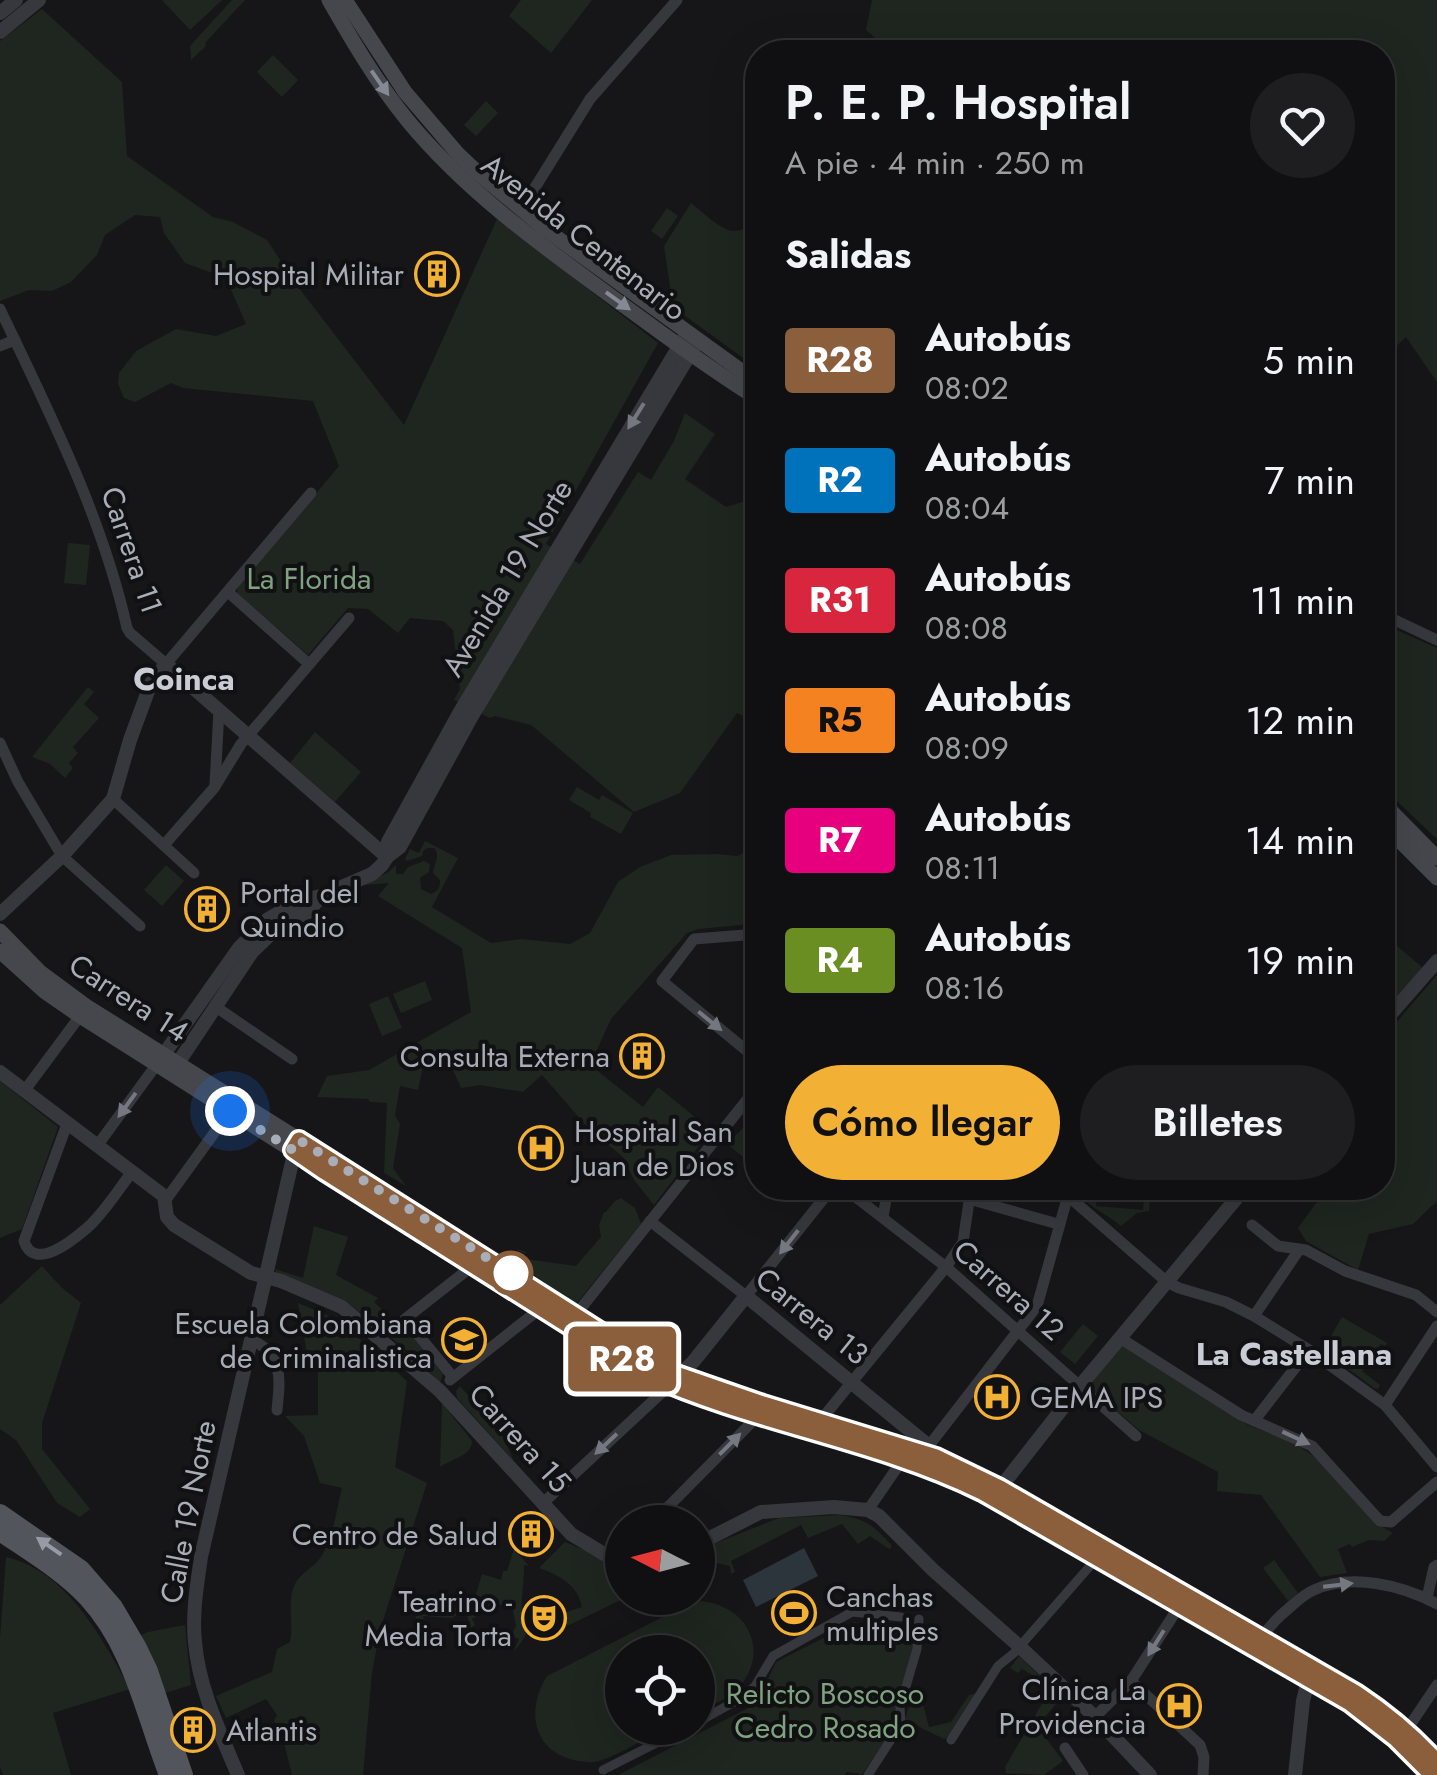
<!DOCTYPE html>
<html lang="es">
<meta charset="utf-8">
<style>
:root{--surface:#101012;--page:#1e1e20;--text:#f1f3f6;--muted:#9c9d9f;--line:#303032;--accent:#f2b134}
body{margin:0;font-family:Jost,sans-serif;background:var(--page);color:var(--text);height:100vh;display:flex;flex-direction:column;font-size:38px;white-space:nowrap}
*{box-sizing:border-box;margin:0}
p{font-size:32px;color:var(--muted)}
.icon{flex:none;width:55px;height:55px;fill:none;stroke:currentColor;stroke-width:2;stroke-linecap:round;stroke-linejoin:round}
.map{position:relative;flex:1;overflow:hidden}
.sheet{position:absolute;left:745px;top:40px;width:650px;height:1160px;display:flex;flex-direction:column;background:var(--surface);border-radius:40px;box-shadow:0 10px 40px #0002,0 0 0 2px var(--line)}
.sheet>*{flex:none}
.badge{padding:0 20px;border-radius:8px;font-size:35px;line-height:65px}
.needle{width:65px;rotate:276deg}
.tools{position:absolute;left:605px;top:1505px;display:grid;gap:20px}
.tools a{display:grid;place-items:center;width:110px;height:110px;border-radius:50%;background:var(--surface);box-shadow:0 10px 40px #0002,0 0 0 2px var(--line);font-size:50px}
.you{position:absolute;width:50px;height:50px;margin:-25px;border:8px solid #fff;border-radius:50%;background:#1a73e8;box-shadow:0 0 0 15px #1a73e833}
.map>.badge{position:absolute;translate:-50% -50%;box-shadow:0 0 0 5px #fff}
h2{padding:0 40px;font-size:38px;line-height:90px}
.round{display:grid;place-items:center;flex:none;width:105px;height:105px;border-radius:52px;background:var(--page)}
.overview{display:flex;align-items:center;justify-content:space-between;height:170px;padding:0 40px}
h1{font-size:48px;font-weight:600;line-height:75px}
.action{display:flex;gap:20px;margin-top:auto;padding:20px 40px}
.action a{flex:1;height:115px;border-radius:60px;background:var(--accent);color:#111;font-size:40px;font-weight:600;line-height:115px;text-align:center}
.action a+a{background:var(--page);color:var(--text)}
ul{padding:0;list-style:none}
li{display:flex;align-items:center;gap:30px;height:120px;padding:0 40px}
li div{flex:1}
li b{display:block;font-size:38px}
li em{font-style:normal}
li .badge{min-width:110px;font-weight:700;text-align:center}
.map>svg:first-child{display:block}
.green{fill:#1e261f}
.water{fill:#2c353c}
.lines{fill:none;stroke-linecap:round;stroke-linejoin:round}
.pedestrian-tunnel{stroke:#333438;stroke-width:9;stroke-dasharray:9 4.5;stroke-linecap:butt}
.pedestrian{stroke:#37383d;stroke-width:9}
.minor{stroke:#37383d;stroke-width:11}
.tertiary{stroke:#37383d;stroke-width:14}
.secondary{stroke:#45474d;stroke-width:15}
.primary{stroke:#53555c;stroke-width:18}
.oneway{fill:#858993}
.oneway2{fill:#757881}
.oneway3{fill:#979ba6}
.line-casing{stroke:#fff;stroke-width:22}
.line{stroke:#8b5e3c;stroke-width:15}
.walk{stroke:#a8adb8;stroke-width:10;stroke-dasharray:0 18}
.stop-dot{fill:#fff;stroke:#8b5e3c;stroke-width:5}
.labels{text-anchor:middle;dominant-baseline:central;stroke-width:8;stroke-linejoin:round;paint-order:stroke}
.street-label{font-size:30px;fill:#a8adb8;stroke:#111113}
.poi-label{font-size:30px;fill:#a8adb8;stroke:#111113;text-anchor:end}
.park-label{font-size:30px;fill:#7fa381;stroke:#111113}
.neighbourhood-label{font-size:32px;font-weight:bold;fill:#c9ccd4;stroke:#111113}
</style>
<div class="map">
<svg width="1437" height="1775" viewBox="0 0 1437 1775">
<rect width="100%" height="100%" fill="#161618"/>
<!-- green -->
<g class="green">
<polygon points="162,0 222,0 190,30"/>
<polygon points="232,0 245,0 205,43 206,46 191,60 190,46"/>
<polygon points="521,0 592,0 551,53 509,16"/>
<polygon points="872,0 1437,0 1437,382 1406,337 1383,359 1382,52 892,52 866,30"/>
<polygon points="42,9 122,82 127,156 213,217 233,222 267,240 296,284 404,425 497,219 658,343 546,544 580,564 638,472 651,480 674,441 685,413 715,434 685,479 726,507 752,499 757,501 757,723 737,713 680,793 634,812 531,725 495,716 490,718 454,700 460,689 453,630 443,621 410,618 398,633 368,609 348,608 308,655 237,593 238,586 339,466 313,401 183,388 171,383 135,402 124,398 118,384 119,373 136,351 176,329 216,336 246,324 226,278 185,263 164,233 160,217 135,215 105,235 97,255 71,282 52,291 29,290 0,301 0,41"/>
<polygon points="273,55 298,80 282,97 257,72"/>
<polygon points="486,101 498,113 476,136 464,125"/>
<path d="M691,203C700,210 722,231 733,231C741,231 748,227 757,228V368L673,307L664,246Z"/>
<polygon points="667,208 678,216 662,239 651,231"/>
<polygon points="68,543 90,545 86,585 64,583"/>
<polygon points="1383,624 1437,648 1437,839 1383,788"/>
<polygon points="88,687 94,692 84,704 99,718 73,747 78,753 69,763 73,768 65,778 50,764 32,757"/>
<polygon points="315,732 361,772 335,802 290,763"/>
<polygon points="577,787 599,800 602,795 633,813 621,834 590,817 591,813 569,800"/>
<path d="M425,841L458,858L432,907L491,943L521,939L570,944L590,933L618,882L640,867L671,855L715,854L737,856L757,847V917L741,925L698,929L687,933L611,1019L590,1065L643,1107L658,1087L711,1130L654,1205L634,1180L623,1157L589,1129L542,1075L523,1092L480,1085L461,1088L453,1070L447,1069V1063L424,1062L418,1090L400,1086L395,1115L400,1124L393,1168L406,1186L384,1173L387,1103L370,1102L368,1099L317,1097L327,1076L369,1070L471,1012L462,948L378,896L389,883L364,885L362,883L387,873L396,865V874H403L408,867L424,861L430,864L429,872L420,878L421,889L431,894C438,891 440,888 440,880L433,873C434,863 441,856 434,848H427L423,851L422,856L407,861L405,859L410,849L419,853Z"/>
<polygon points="166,865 184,881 162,906 144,890"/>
<polygon points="1383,934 1423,968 1383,1012"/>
<polygon points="1437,975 1437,1201 1413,1224 1369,1234 1358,1270 1306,1241 1298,1228 1327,1188 1382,1188 1383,1038"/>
<polygon points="425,981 432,1000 401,1013 393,994"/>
<polygon points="388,996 402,1028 382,1036 369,1004"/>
<polygon points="0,1081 58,1127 22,1229 0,1238"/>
<polygon points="753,1118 757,1123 757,1168 727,1144"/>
<path d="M1145,1188H1151L1149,1211L1137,1213L1121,1226C1108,1215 1098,1212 1086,1201L1096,1197V1206L1143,1210Z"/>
<polygon points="621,1198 635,1208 641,1224 576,1304 519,1265 521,1261 526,1259 576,1266 601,1237 599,1225 604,1212 606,1212 615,1201"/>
<polygon points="314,1226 348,1237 336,1275 378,1298 374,1302 393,1320 397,1317 443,1374 440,1383 415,1357 346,1301 276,1273 275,1269 303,1278"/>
<polygon points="42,1266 61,1287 81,1303 42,1423 42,1449 90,1509 80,1517 57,1503 16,1440 0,1429 0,1305"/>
<path d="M298,1303L337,1319L407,1381L395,1467L427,1483L380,1630L372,1673L363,1775H292L283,1739L280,1738L274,1720L277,1715L266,1699L226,1718L216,1696L272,1672L277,1649L290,1642C294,1623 287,1604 294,1586C299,1573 314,1568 321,1557C334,1537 336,1510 342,1488L320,1483L304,1436L285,1416L318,1415V1370H310Z"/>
<polygon points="1342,1317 1387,1343 1385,1346 1381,1344 1362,1371 1380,1385 1378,1389 1374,1388 1323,1350"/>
<polygon points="1083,1324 1098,1336 1075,1364 1060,1352"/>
<polygon points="1120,1346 1124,1346 1248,1425 1294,1443 1315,1457 1377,1524 1393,1533 1384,1541 1369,1540 1352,1547 1350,1544 1338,1549 1347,1573 1320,1577 1261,1495 1217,1491 1218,1472 1139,1430 1089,1387"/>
<polygon points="460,1386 501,1433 514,1461 457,1398 456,1391"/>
<path d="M442,1403L472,1441C472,1456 451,1459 440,1467Z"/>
<path d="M839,1515C867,1519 874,1526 892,1546L891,1548L889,1549L870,1536L858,1544L842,1524L808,1538L801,1525L731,1561L735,1572L731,1574L730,1566L712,1562L709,1573L698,1577V1550L779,1518Z"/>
<path d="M565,1542L611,1561H622V1598H625L567,1626L564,1613L582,1607C578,1585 559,1575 539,1568Z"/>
<path d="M514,1549L529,1566L524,1565C524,1576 523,1587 522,1598C519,1624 538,1626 514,1651L519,1639L511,1635L516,1626L512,1606C495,1601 486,1611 472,1619L475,1625L468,1630L470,1624L467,1616L471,1611L482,1574L501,1580L503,1571H507Z"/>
<path d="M6,1557C67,1571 102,1638 130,1689L53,1713L71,1775H3L0,1767V1638Z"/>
<polygon points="1274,1560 1298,1593 1288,1601 1263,1568"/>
<polygon points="421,1598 466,1610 465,1614 459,1614 452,1618 423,1616 424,1619 415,1621"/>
<path d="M694,1601C743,1600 773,1647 739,1688C730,1699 710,1705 698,1711V1652H622V1728H665C649,1736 611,1760 594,1762C591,1763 582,1761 578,1761C533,1753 525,1711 547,1676Z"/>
<polygon points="855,1622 863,1629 900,1633 916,1647 897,1706 896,1726 862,1774 847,1772 844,1775 618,1775 756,1704 776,1662"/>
<polygon points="185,1625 191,1685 165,1693 140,1636 148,1632"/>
<polygon points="1019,1656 1062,1697 1037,1726 1063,1761 1044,1775 1006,1773 1005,1767 1047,1695 1046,1688 1034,1681 1034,1676 1022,1669 1018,1673 1010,1668"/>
<polygon points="979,1693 950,1735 944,1739 905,1720 908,1709 915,1703 923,1704 929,1727 951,1722 969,1695"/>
</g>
<!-- water -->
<polygon class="water" points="804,1548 818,1576 756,1607 743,1580"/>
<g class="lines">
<!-- pedestrian-tunnel -->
<polyline class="pedestrian-tunnel" points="513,1277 522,1251"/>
<!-- pedestrian -->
<g class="pedestrian">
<polyline points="698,1722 743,1697 755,1686 773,1656 852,1612 901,1617"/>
<polyline points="951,1740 998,1666 1014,1653 1097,1558"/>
<polyline points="603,1770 686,1728"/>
<polyline points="868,1775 901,1724 900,1707 917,1649 919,1619"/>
</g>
<!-- minor -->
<g class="minor">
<polyline points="521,210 590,99 677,0"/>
<path d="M0,309C49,412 102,516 127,628L130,633L166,664L311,493"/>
<polyline points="0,346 15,340"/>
<polyline points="228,592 309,664"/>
<polyline points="1382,614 1437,640"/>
<polyline points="0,743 18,782 62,856 140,926"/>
<polyline points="215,784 219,710"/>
<polyline points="113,799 194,873"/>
<polyline points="164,845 214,788 241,744 349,618"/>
<polyline points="758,945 745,935 694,939 662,981 758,1060"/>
<polyline points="216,1007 292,1059"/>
<polyline points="25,1090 80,1016"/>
<path d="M67,1124L24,1241C34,1272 72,1241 87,1228C104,1213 118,1190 132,1172"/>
<polyline points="97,1146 157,1064"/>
<polyline points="844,1188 946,1267 1136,1436"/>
<polyline points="1067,1195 1167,1282 1179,1288 1226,1302 1254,1316 1309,1350 1385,1405 1437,1467"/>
<polyline points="969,1199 1058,1224"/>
<polyline points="165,1201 230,1111"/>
<polyline points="883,1217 888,1188"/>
<polyline points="650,1221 746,1296 832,1188"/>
<polyline points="1252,1225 1278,1246 1306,1250 1345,1271 1416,1295 1437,1312"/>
<polyline points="1254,1316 1299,1250"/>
<polyline points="570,1322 758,1086"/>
<polyline points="1120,1338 1241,1415 1312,1446 1380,1521 1391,1522 1437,1482"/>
<path d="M252,1340C284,1355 280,1380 277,1410"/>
<polyline points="453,1377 405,1319 475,1264"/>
<polyline points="450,1380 541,1308"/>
<polyline points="1385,1405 1437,1326"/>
<polyline points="820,1421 946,1267 963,1242 971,1188"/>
<polyline points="1254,1421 1309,1350"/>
<polyline points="928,1447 1037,1306 1070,1188"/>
<polyline points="542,1504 670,1385"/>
<polyline points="868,1510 903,1459"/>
<polyline points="653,1522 759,1415"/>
<polyline points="1427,1598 1434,1567 1437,1565"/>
<path d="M1262,1638C1269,1626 1277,1618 1288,1609C1296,1602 1304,1594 1314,1590C1351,1573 1402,1585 1437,1604"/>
<polyline points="1131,1681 1200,1745 1204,1757 1203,1775"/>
<polyline points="1095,1717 1131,1681 1180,1605"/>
<polyline points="1406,1731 1437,1685"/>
<polyline points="1065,1748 1083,1775"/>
</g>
<!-- tertiary -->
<g class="tertiary">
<polyline points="0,13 16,0"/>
<polyline points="0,32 39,0"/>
<polyline points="387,857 388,842 461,710 684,338"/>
<polyline points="0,914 62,856 113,799 130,740 151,683 166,664 387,857"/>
<polyline points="1382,1024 1437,961"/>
<polyline points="164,1054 239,948 268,919 301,900 321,896 372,874 382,865 387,857 400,847 472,716 698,341"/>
<polyline points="178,1063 252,952 275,930 308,912 321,896"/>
<polyline points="0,1072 164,1196 167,1217 174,1225 251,1273 281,1281 342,1307 440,1391 571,1534 604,1554 622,1558"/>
<polyline points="674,1380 693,1362 746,1296 924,1442 936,1457"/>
<polyline points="1000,1488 1080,1386 1245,1188"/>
<polyline points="698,1544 761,1512 834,1507 868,1510 879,1516 933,1570 1019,1646 1095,1717 1150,1775"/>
<path d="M238,1775C220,1732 199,1689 195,1642C192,1614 197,1585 201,1557L296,1145"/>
<polyline points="1295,1775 1303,1701 1310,1672"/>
</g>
<!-- secondary -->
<g class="secondary">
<path d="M329,0C353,42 377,83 408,121C465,190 537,242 608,294C657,330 706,366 758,399"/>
<polyline points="345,0 405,92 458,154 478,173 545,229 758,383"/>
<polyline points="1382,802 1437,858"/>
<polyline points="1382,823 1437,878"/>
<polyline points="0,931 40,972 86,1006 472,1248 643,1359 679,1375 763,1404 936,1457 988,1482 1356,1693 1395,1721 1437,1762"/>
<path d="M0,951L44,991L80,1016L647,1375C756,1423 876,1440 983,1492L1350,1703L1395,1737L1432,1775"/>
</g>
<!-- primary -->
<g class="primary">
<polyline points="0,1513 81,1569 114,1607 137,1646 149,1671 184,1775"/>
<path d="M0,1532C29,1552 63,1572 87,1598C133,1648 144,1714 168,1775"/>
</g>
</g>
<!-- one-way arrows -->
<defs><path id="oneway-solid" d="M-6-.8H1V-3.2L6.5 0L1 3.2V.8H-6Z" transform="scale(2.5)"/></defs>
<g class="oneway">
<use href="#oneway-solid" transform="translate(380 83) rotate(55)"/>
<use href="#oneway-solid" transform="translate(618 301) rotate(36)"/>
</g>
<g class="oneway2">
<use href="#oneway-solid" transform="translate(636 416) rotate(122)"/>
<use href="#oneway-solid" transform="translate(710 1021) rotate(39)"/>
<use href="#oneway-solid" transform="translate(127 1105) rotate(126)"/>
<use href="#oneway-solid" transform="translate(789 1242) rotate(128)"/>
<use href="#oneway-solid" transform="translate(1296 1438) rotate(25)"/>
<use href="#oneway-solid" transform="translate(606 1444) rotate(137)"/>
<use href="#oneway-solid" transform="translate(730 1444) rotate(-45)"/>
<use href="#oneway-solid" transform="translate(1338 1585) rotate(-7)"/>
<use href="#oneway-solid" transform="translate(1156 1643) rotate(122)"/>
</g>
<use class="oneway3" href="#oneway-solid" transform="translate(49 1546) rotate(-145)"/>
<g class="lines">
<!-- line casing -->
<g class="line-casing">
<path id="line" d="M1432,1775L1395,1738L1350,1703L982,1492C876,1440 755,1424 647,1375L325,1172L293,1150L299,1140L644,1359L679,1375L763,1404L936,1457L1000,1488L1356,1693C1386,1713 1413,1735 1437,1762"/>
</g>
<!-- line -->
<use href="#line" class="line"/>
<!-- walk -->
<polyline class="walk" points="230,1111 293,1150 299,1140 513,1274 511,1273"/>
</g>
<!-- icons -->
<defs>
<g id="building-ring" transform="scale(2.25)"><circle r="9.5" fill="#111113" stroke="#f2b134" stroke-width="1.5"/><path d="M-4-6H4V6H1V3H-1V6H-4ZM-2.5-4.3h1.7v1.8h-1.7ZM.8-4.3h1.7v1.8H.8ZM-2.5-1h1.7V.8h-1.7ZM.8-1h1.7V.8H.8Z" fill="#f2b134"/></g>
<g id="hospital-ring" transform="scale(2.25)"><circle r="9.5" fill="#111113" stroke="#f2b134" stroke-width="1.5"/><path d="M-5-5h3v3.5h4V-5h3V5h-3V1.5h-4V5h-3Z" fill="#f2b134"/></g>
<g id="university-ring" transform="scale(2.25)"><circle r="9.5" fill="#111113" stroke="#f2b134" stroke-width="1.5"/><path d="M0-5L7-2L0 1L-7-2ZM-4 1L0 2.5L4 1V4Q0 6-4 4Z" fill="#f2b134"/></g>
<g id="stadium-ring" transform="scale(2.25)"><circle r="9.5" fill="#111113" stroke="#f2b134" stroke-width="1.5"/><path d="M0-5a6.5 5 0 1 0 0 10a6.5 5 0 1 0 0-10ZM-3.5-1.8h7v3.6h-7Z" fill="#f2b134"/></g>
<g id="theatre-ring" transform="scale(2.25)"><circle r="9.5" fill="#111113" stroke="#f2b134" stroke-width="1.5"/><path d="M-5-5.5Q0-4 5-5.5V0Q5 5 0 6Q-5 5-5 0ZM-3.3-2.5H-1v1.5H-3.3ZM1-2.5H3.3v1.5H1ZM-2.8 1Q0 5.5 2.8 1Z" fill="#f2b134"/></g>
</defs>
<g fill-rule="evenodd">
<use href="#building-ring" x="437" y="274"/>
<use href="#building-ring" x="207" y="909"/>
<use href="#building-ring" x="642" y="1056"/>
<use href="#hospital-ring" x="541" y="1148"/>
<use href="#university-ring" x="464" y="1340"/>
<use href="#hospital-ring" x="997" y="1397"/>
<use href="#building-ring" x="531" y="1534"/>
<use href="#stadium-ring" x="794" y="1613"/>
<use href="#theatre-ring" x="544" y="1618"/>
<use href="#hospital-ring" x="1179" y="1706"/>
<use href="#building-ring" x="193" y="1730"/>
</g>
<!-- markers -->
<circle class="stop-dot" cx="511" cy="1273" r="20"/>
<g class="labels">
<!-- street labels -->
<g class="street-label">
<text transform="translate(584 237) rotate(38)">Avenida Centenario</text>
<text transform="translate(132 550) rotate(71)">Carrera 11</text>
<text transform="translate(507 578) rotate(-59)">Avenida 19 Norte</text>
<text transform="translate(129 998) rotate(33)">Carrera 14</text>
<text transform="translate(1009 1290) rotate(41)">Carrera 12</text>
<text transform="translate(812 1316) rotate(39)">Carrera 13</text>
<text transform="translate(520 1438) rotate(48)">Carrera 15</text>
<text transform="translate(188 1512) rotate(-79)">Calle 19 Norte</text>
</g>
<!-- poi labels -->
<g class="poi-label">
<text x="404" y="274">Hospital Militar</text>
<text x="240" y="892" text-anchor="start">Portal del<tspan x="240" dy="34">Quindio</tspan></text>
<text x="610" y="1056">Consulta Externa</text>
<text x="574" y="1131" text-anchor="start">Hospital San<tspan x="574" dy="34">Juan de Dios</tspan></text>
<text x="432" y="1323">Escuela Colombiana<tspan x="432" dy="34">de Criminalistica</tspan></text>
<text x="1030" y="1397" text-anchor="start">GEMA IPS</text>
<text x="498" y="1534">Centro de Salud</text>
<text x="826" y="1596" text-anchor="start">Canchas<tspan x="826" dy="34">multiples</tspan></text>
<text x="512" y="1601">Teatrino -<tspan x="512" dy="34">Media Torta</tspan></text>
<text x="1146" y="1689">Clínica La<tspan x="1146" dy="34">Providencia</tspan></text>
<text x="226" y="1730" text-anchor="start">Atlantis</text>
</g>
<!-- park labels -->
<g class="park-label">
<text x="309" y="578">La Florida</text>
<text x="825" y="1693">Relicto Boscoso<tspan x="825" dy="34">Cedro Rosado</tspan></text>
</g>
<!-- neighbourhood labels -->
<g class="neighbourhood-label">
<text x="184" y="679">Coinca</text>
<text x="1294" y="1354">La Castellana</text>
</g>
</g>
</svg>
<div class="tools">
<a><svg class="needle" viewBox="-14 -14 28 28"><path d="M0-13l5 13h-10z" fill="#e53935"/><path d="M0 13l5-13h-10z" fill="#9c9d9f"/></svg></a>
<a><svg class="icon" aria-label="locate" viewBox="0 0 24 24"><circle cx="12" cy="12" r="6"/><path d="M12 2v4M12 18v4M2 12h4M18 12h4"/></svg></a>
</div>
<div class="you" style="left:230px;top:1111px"></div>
<b class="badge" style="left:622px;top:1359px;background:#8b5e3c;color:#fff">R28</b>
<section class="sheet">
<div class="overview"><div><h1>P. E. P. Hospital</h1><p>A pie · 4 min · 250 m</p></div><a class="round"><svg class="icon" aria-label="heart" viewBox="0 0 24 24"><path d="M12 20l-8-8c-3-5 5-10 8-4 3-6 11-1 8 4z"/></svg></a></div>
<h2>Salidas</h2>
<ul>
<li><span class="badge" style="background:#8b5e3c;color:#fff">R28</span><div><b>Autobús</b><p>08:02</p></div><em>5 min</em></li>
<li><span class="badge" style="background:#0072bc;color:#fff">R2</span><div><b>Autobús</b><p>08:04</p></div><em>7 min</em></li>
<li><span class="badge" style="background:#d7263d;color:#fff">R31</span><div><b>Autobús</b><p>08:08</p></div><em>11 min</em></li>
<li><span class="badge" style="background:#f58220;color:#111">R5</span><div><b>Autobús</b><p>08:09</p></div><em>12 min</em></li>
<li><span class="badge" style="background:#e6007e;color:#fff">R7</span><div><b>Autobús</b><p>08:11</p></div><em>14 min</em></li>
<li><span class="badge" style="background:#6b8e23;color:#fff">R4</span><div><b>Autobús</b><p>08:16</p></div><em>19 min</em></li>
</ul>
<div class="action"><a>Cómo llegar</a><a>Billetes</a></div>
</section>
</div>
